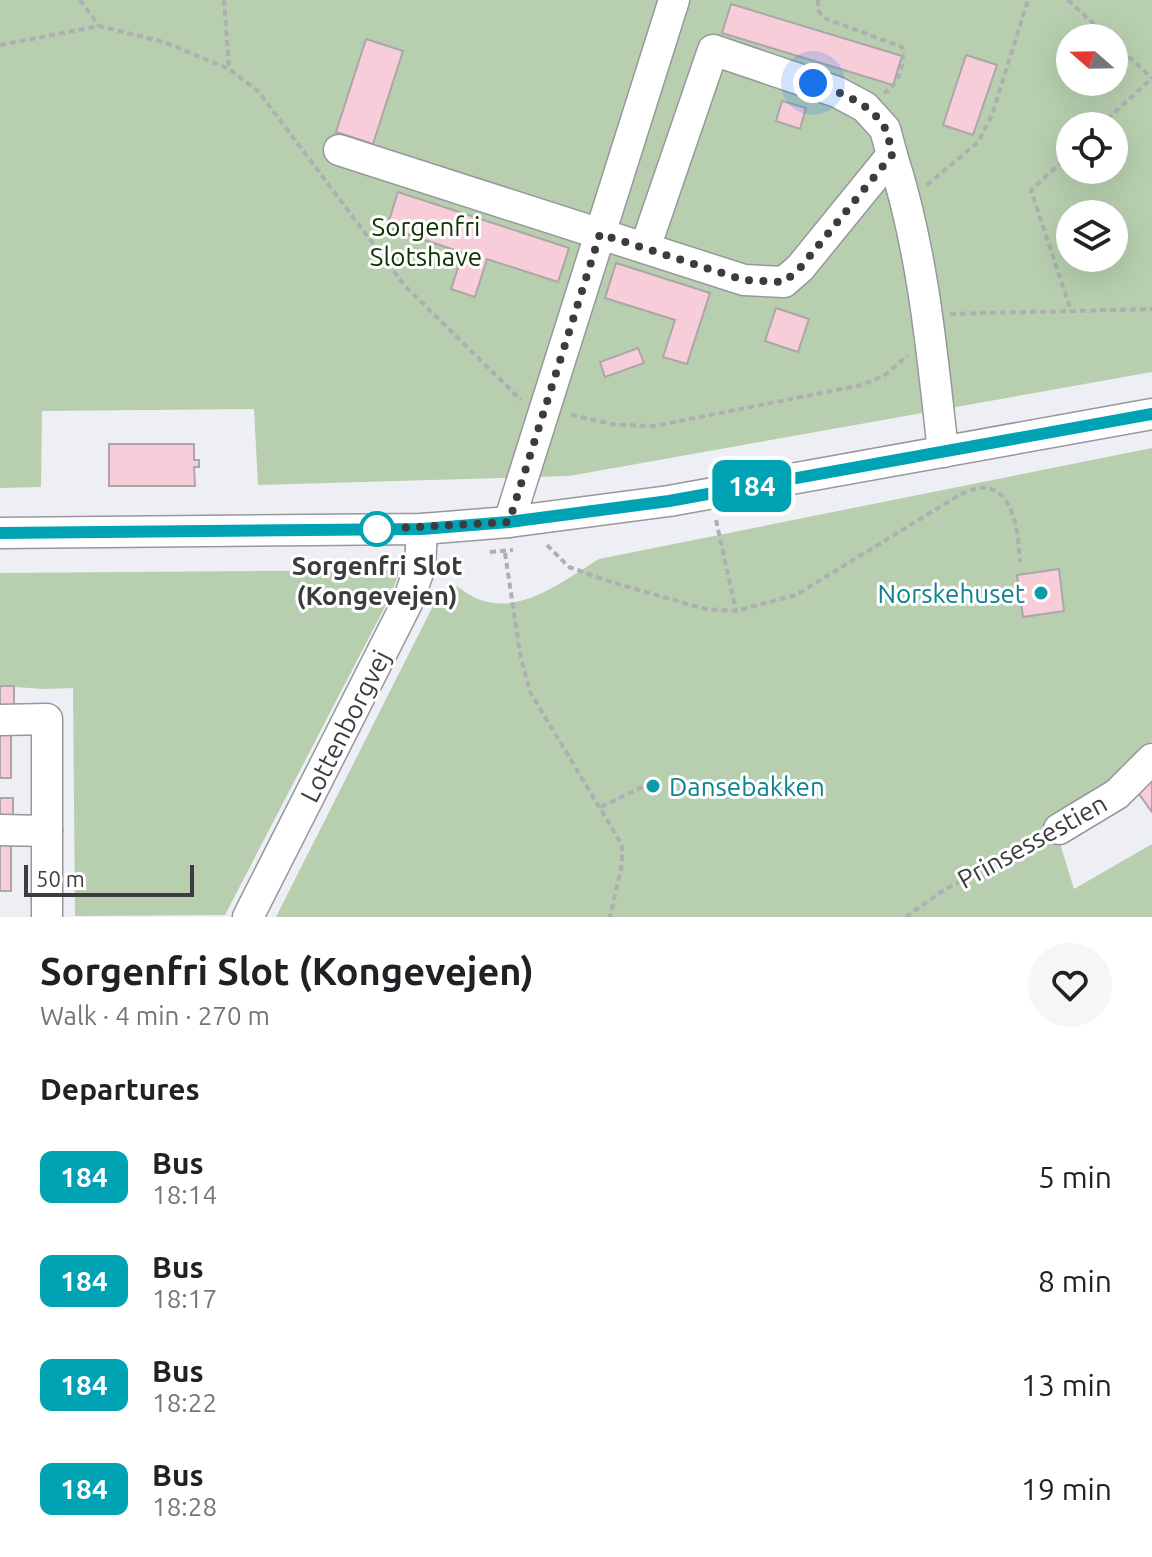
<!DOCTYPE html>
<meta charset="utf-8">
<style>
:root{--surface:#fff;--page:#f6f6f6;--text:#202124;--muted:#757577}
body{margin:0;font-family:Ubuntu,sans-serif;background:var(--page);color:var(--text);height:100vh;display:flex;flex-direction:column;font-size:30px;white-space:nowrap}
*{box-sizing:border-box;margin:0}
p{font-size:26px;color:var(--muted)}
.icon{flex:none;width:44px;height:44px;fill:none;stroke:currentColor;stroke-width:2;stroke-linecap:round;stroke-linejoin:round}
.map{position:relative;height:917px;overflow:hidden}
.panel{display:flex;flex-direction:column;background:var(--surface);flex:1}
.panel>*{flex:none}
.badge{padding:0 16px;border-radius:12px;font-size:28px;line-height:52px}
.needle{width:52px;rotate:290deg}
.controls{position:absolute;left:1056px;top:24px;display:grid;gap:16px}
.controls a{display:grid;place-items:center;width:72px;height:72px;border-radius:50%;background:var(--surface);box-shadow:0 8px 32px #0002;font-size:40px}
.scale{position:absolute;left:24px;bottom:20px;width:170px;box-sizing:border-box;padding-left:8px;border:4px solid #3c3c3e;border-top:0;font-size:22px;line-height:28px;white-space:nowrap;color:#3c3c3e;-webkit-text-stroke:6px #fff;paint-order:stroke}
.you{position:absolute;width:40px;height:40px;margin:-20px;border:6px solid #fff;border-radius:50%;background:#1a73e8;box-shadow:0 0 0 12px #1a73e833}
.map>.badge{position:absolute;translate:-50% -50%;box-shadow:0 0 0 4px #fff}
h2{padding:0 40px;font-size:30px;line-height:72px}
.round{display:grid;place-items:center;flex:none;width:84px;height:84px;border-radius:42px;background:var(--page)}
.headline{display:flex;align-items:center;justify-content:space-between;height:136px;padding:0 40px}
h1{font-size:38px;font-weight:600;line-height:60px}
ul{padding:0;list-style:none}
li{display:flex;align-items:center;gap:24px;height:104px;padding:0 40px}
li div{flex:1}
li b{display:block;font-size:30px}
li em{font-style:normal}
li .badge{min-width:88px;font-weight:700;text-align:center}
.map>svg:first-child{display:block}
.green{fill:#b7cfaf;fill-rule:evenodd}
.building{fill:#f7cdda;stroke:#aca6a8;stroke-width:2}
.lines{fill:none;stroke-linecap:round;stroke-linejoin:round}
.minor-casing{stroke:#97979c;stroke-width:33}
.path{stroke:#aeafb2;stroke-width:4;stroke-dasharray:6 4;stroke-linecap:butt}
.minor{stroke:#fff;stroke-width:30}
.line-casing{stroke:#fff;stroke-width:18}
.line{stroke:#00a3b4;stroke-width:12}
.walk{stroke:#3c3c3e;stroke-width:8;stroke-dasharray:0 14.4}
.stop-dot{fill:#fff;stroke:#00a3b4;stroke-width:4}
.culture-dot{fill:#0f9aa8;stroke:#fff;stroke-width:3}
.labels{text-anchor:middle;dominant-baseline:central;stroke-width:6;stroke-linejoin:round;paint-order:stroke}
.park-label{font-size:26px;fill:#0e3300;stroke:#fff}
.stop-label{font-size:26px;font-weight:bold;fill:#3c3c3e;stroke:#fff}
.culture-label{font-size:26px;fill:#0d838f;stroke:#fff;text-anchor:end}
.street-label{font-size:26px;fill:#3c3c3e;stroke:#fff}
</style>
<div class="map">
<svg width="1152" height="917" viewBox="0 0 1152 917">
<rect width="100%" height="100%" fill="#eeeff4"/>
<!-- green -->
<g class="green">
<path d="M0,0H1152V372L569,476L258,485L254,409L42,411L41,487L0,488ZM1070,38H1114V82H1070ZM1070,126H1114V170H1070ZM1070,214H1114V258H1070Z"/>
<path d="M1152,448V741L1124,775L1054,824L1074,889L1152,844V917H276L437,598L456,586C463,590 470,596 478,599C521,616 564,580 599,559Z"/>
<polygon points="400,570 391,595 225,915 75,916 73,688 44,689 0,686 0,573"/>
</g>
<!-- building -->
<g class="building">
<polygon points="731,4 902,56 893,85 722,33"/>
<polygon points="366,39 403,51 373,144 336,132"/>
<polygon points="966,55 997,65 973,135 943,125"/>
<polygon points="782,101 806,108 800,129 776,121"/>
<polygon points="398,192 569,248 558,282 487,259 475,297 451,289 463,253 387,227"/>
<polygon points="616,263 710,293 687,364 663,357 675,320 605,298"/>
<polygon points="776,308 809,319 798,352 765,341"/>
<polygon points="638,348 644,363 605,377 600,362"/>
<polygon points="109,444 194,444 194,460 199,460 199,467 194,467 195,486 109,486"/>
<polygon points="1059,569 1064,611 1023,617 1017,575"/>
<rect x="0" y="686" width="14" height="21"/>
<rect x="0" y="729" width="11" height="49"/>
<polygon points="1152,778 1152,812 1136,790"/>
<rect x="0" y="798" width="13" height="21"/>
<rect x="0" y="842" width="11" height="49"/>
</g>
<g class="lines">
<!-- minor casing -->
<g class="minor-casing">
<g id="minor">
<polyline points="339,150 744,280 784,282 800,268 892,155 885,129 865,107 837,92 713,50 645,248"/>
<path d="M892,155C923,251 932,351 943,452"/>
<polyline points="509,522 674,0"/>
<polyline points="0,533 422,529 509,522 669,501 1152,414"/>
<polyline points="0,720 47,719 47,917"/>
<polyline points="1059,829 1117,794 1152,759"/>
<polyline points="0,830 47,831"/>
<polyline points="248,917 408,601 420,567 422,529"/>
</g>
</g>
<!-- path -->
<g class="path">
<polyline points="80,0 99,26"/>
<polyline points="224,0 229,69"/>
<path d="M818,0V10L824,18L902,47C905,63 899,85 884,93"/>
<polyline points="1068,0 1109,38"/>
<polyline points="1114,43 1152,78"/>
<polyline points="0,45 99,26 164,42 229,69 258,91 405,286 521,400"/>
<polyline points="1100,126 1152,78"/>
<polyline points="1070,154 1031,190 1071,311"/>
<polyline points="927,185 978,142 992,115 1028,0"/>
<polyline points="950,314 1152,309"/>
<polyline points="571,415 616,425 654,426 862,385 885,375 908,355"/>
<polyline points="716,520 736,611"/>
<path d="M547,545L569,567L611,582L705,609L736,611L796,595L961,494C966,492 973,489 980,488C1016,485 1018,538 1020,562"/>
<polyline points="490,552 513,550"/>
<polyline points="505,553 520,653 530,692 622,845 622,864 610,917"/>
<polyline points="601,807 648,784"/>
<polyline points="906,917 944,890 1039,839"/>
</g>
<!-- minor -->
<use href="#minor" class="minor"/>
</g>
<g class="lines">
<!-- line casing -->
<g class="line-casing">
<polyline id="line" points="0,533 422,529 509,522 669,501 1152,414"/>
</g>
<!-- line -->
<use href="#line" class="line"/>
<!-- walk -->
<path class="walk" d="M377,529L509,522L600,234L744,280L784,282L800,268L892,155C890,147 889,137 886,130C872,103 839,92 813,83"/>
</g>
<!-- markers -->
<circle class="stop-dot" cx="377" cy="529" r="16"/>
<g class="culture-dot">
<circle cx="1041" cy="593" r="8"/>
<circle cx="653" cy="786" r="8"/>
</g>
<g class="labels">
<!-- park labels -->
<g class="park-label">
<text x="426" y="226">Sorgenfri<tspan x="426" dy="30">Slotshave</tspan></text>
</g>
<!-- stop labels -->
<g class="stop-label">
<text x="377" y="565">Sorgenfri Slot<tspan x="377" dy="30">(Kongevejen)</tspan></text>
</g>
<!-- culture labels -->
<g class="culture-label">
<text x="1025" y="593">Norskehuset</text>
<text x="669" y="786" text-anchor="start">Dansebakken</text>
</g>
<!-- street labels -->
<g class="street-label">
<text transform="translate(345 726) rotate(-63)">Lottenborgvej</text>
<text transform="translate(1032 841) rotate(-29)">Prinsessestien</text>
</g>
</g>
</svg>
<div class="controls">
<a><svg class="needle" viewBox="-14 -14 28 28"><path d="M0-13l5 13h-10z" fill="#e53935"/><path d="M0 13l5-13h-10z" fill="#757577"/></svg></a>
<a><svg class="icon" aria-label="locate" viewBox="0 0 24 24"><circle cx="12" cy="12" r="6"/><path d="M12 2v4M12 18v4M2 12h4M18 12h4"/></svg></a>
<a><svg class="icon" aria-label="layers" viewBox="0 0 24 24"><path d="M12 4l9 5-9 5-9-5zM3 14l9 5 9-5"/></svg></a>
</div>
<div class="scale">50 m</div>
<div class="you" style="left:813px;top:83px"></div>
<b class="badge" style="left:752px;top:486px;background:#00a3b4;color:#fff">184</b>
</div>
<section class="panel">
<div class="headline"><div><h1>Sorgenfri Slot (Kongevejen)</h1><p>Walk · 4 min · 270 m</p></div><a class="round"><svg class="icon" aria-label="heart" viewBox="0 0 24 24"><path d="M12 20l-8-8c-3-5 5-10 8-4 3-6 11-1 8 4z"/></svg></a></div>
<h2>Departures</h2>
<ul>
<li><span class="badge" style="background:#00a3b4;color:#fff">184</span><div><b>Bus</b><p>18:14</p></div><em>5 min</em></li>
<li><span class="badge" style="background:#00a3b4;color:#fff">184</span><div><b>Bus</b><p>18:17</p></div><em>8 min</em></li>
<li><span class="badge" style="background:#00a3b4;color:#fff">184</span><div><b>Bus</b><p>18:22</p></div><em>13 min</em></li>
<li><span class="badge" style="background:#00a3b4;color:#fff">184</span><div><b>Bus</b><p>18:28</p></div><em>19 min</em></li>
</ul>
</section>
